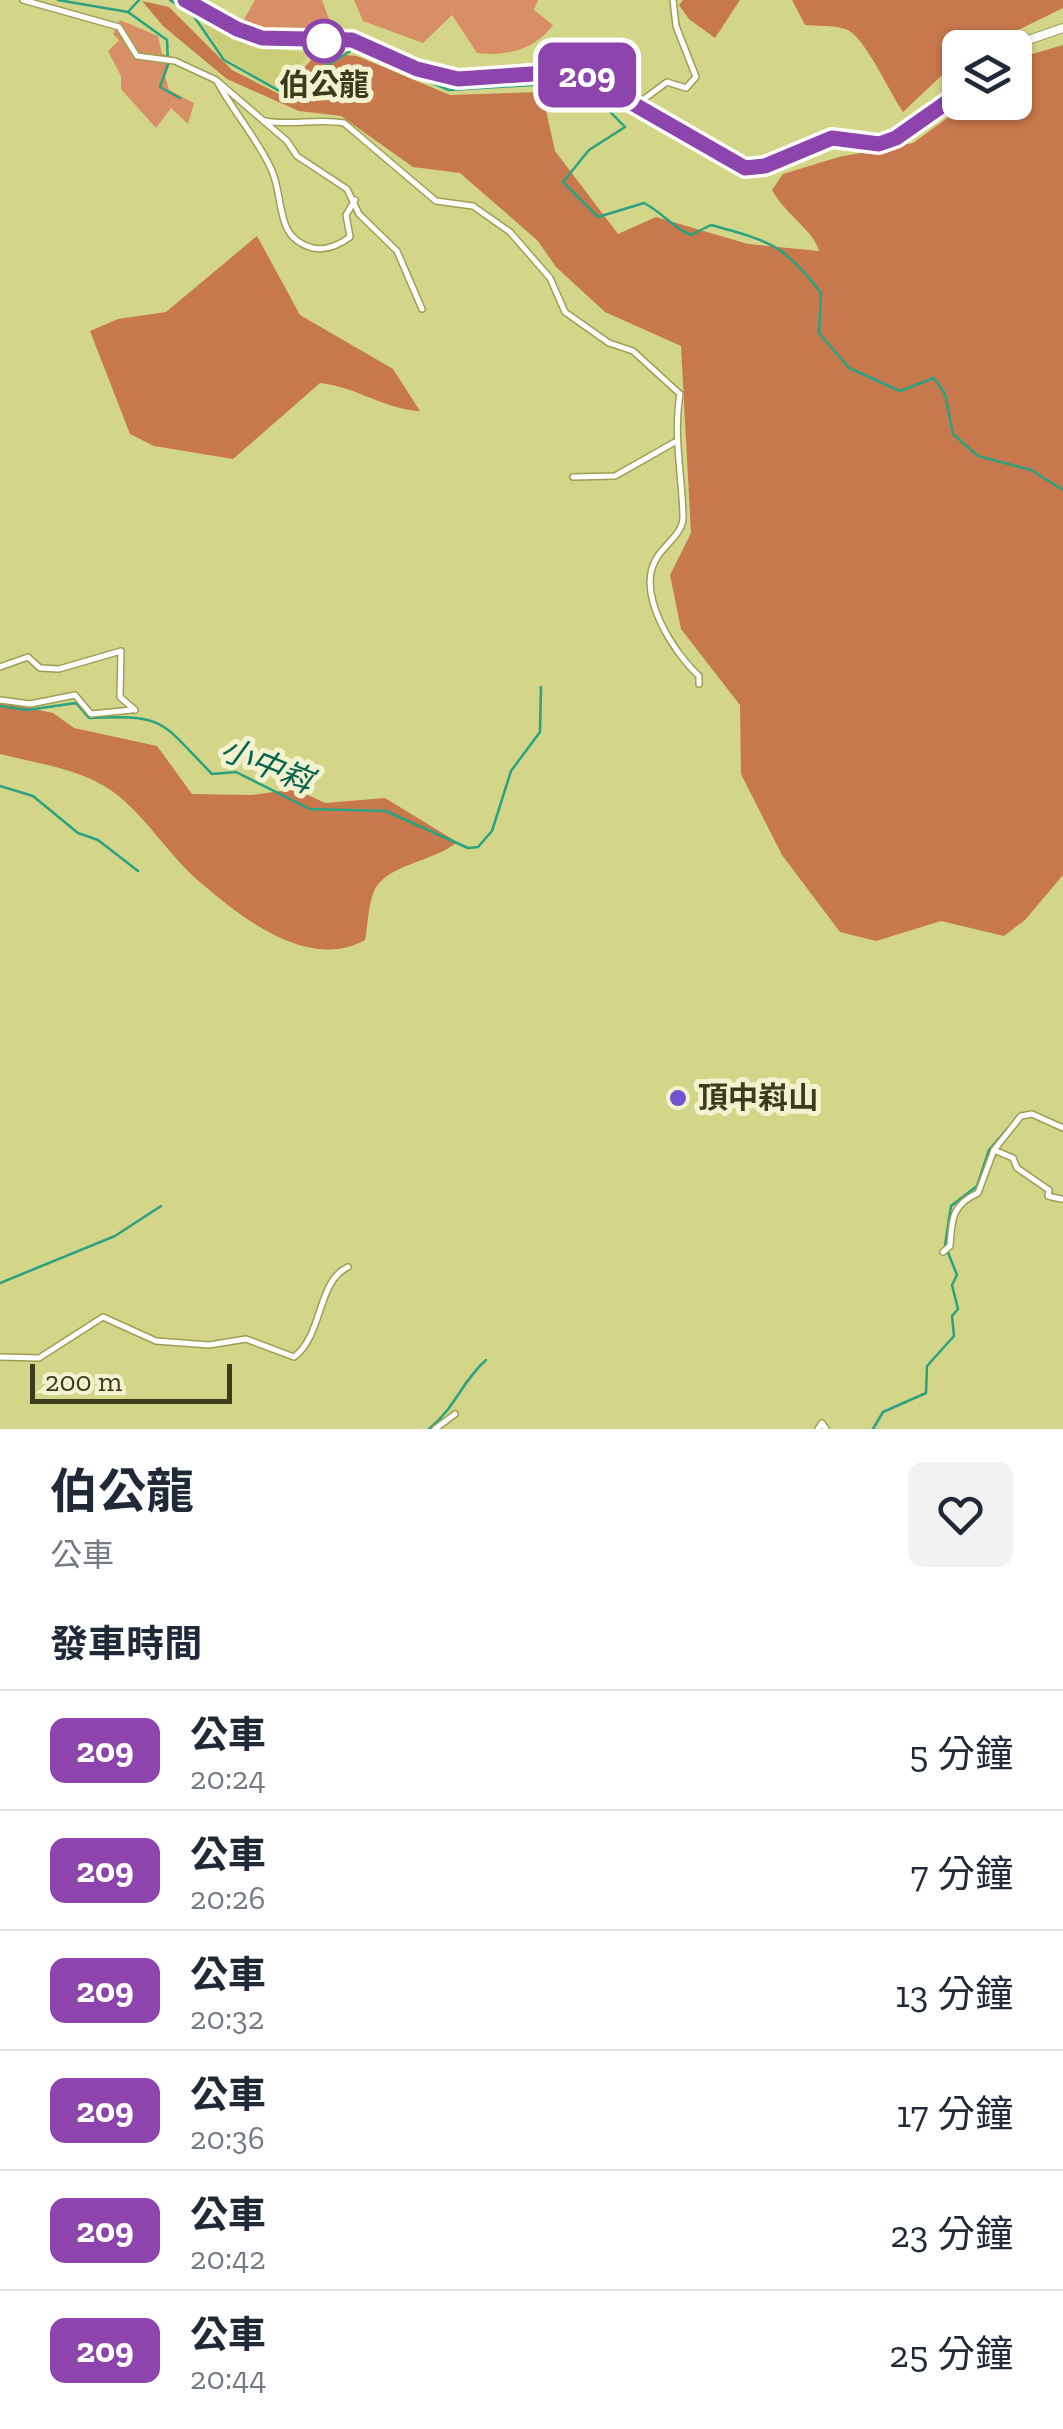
<!DOCTYPE html>
<html lang="zh-TW">
<meta charset="utf-8">
<style>
:root{--surface:#fff;--page:#f2f2f3;--text:#1f2937;--muted:#747a83;--line:#e0e1e3}
body{margin:0;font-family:"Zilla Slab","Noto Sans TC",serif;background:var(--page);color:var(--text);height:100vh;display:flex;flex-direction:column;font-size:38px;white-space:nowrap}
*{box-sizing:border-box;margin:0}
p{font-size:32px;color:var(--muted)}
.icon{flex:none;width:55px;height:55px;fill:none;stroke:currentColor;stroke-width:2;stroke-linecap:round;stroke-linejoin:round}
.map{position:relative;height:1429px;overflow:hidden}
.details{display:flex;flex-direction:column;background:var(--surface);flex:1}
.details>*{flex:none}
.badge{padding:0 20px;border-radius:15px;font-size:35px;line-height:65px}
.buttons{position:absolute;left:942px;top:30px;display:grid;gap:20px}
.buttons a{display:grid;place-items:center;width:90px;height:90px;border-radius:15px;background:var(--surface);box-shadow:0 2px 8px #0004;font-size:50px}
.scale{position:absolute;left:30px;bottom:25px;width:202px;box-sizing:border-box;padding-left:10px;border:5px solid #3b3c1c;border-top:0;font-size:28px;line-height:35px;white-space:nowrap;color:#3b3c1c;-webkit-text-stroke:8px #f2f3ce;paint-order:stroke}
.map>.badge{position:absolute;translate:-50% -50%;box-shadow:0 0 0 5px #fff}
h2{padding:0 50px;font-size:38px;line-height:90px}
.round{display:grid;place-items:center;flex:none;width:105px;height:105px;border-radius:15px;background:var(--page)}
.headline{display:flex;align-items:center;justify-content:space-between;height:170px;padding:0 50px}
h1{font-size:48px;font-weight:700;line-height:75px}
ul{padding:0;list-style:none}
li{display:flex;align-items:center;gap:30px;height:120px;padding:0 50px;border-top:2px solid var(--line)}
li div{flex:1}
li b{display:block;font-size:38px}
li em{font-style:normal}
li .badge{min-width:110px;font-weight:700;text-align:center}
.map>svg:first-child{display:block}
.built{fill:#cbcc77}
.green{fill:#d98f66}
.forest{fill:#c7784c}
.lines{fill:none;stroke-linecap:round;stroke-linejoin:round}
.stream{stroke:#2ba280;stroke-width:2.5}
.street-casing{stroke:#9e9f54;stroke-width:8}
.secondary-casing{stroke:#9e9f54;stroke-width:10}
.street{stroke:#fff;stroke-width:5}
.secondary{stroke:#fff;stroke-width:8}
.line-casing{stroke:#fff;stroke-width:22}
.line{stroke:#8e44ad;stroke-width:15}
.stop-dot{fill:#fff;stroke:#8e44ad;stroke-width:5}
.poi-dot{fill:#6f54ce;stroke:#f2f3ce;stroke-width:4}
.labels{text-anchor:middle;dominant-baseline:central;stroke-width:10;stroke-linejoin:round;paint-order:stroke}
.stop-label{font-size:30px;font-weight:bold;fill:#3b3c1c;stroke:#f2f3ce}
.poi-label{font-size:30px;font-weight:bold;fill:#3b3c1c;stroke:#f2f3ce;text-anchor:start}
.water-label{font-size:32px;font-style:italic;fill:#08644d;stroke:#f2f3ce}
</style>
<div class="map">
<svg width="1063" height="1429" viewBox="0 0 1063 1429">
<rect width="100%" height="100%" fill="#d3d588"/>
<!-- built -->
<polygon class="built" points="212,19 253,45 309,54 281,90 226,58 204,27"/>
<!-- green -->
<g class="green">
<polygon points="255,0 322,0 334,33 301,38 247,27 242,23"/>
<path d="M354,0H538L534,10L553,25C536,49 506,57 477,53L452,15L423,43L363,21Z"/>
<polygon points="120,20 158,36 162,54 173,57 165,76 169,90 194,103 188,124 171,108 156,128 121,89 121,76 108,51 119,40 113,34"/>
</g>
<!-- forest -->
<g class="forest">
<polygon points="683,0 740,0 715,38 689,19 679,5"/>
<path d="M792,0H1063V8L983,47L960,48V58L903,112C889,92 864,34 845,29C833,25 818,26 805,25Z"/>
<path d="M142,1L169,7L232,70L279,94L318,53L357,56L450,95L542,92L555,151L618,234L656,217L748,244L819,251C815,232 785,214 772,190L783,174L839,157L913,143L968,103L1015,102V59L1063,45V875L1025,920L1004,936L941,921L876,941L840,932L782,855L741,774L740,705L681,629L670,575L691,533L681,346L605,312L556,267L538,241L460,173L413,167L341,116L299,111L227,79L163,26Z"/>
<path d="M257,236L300,315L393,369L420,411C383,409 357,387 320,383L233,459L154,446L130,434L90,331L118,319L166,312Z"/>
<path d="M0,702L53,713L74,728L157,746L192,794L252,795L295,789L325,803L385,798L457,842C434,862 386,864 374,891C368,905 368,925 365,940C309,971 243,919 201,883C170,857 148,819 116,794C84,769 39,764 0,754Z"/>
</g>
<g class="lines">
<!-- stream -->
<g class="stream">
<polyline points="58,0 128,12 139,0"/>
<path d="M170,0L193,15L224,60L283,93L352,50L449,90L581,82L625,127L589,150L563,182L598,217L644,203C662,212 673,228 691,235L711,225C769,241 784,244 821,293L819,333L849,368L900,391L934,378L945,394L953,434L978,456L1031,470L1063,490"/>
<polyline points="128,12 167,40 168,64 160,87 180,98"/>
<path d="M0,706L27,710L76,703L89,718C167,715 159,720 212,774L236,772L310,809L386,811L468,848L478,847L492,831L511,771L540,732L541,687"/>
<polyline points="0,786 33,796 78,833 98,840 138,871"/>
<polyline points="0,1283 115,1236 161,1206"/>
<path d="M429,1429C456,1407 461,1382 486,1360"/>
<polyline points="873,1429 883,1412 926,1393 927,1366 954,1336 952,1316 958,1309 952,1285 957,1275 945,1245 951,1206 977,1186 989,1150 1007,1129"/>
</g>
<!-- street casing -->
<g class="street-casing">
<g id="street">
<polyline points="23,0 119,27 137,56 175,61 216,80 287,141 297,156 347,189 359,214 397,251 422,309"/>
<path d="M218,83C233,111 261,144 272,171C285,201 274,238 313,248C327,251 339,245 350,237L346,215L355,200"/>
<polyline points="636,105 667,82 686,88 696,77 676,26 673,0"/>
<path d="M265,121C292,126 317,118 344,123L436,201L473,206L510,232L550,278L565,312L609,343L633,351L680,394C673,436 682,474 683,516C684,534 662,546 655,561C637,596 674,653 699,676V684"/>
<polyline points="573,477 615,476 675,442"/>
<polyline points="0,667 28,657 40,668 59,669 121,651 120,697 135,710"/>
<polyline points="0,700 30,704 75,695 91,714 132,710"/>
<polyline points="994,1150 1013,1158 1017,1168 1049,1190 1048,1196 1061,1199"/>
<path d="M943,1252L950,1246C952,1220 951,1205 978,1193L994,1150L1021,1116L1032,1114L1063,1128"/>
<path d="M0,1357L39,1358L103,1317L156,1341L209,1345L246,1339L294,1357C323,1336 317,1281 348,1267"/>
<polyline points="435,1429 455,1414"/>
<polyline points="818,1429 822,1423 826,1429"/>
</g>
</g>
<!-- secondary casing -->
<g class="secondary-casing">
<g id="secondary">
<polyline points="185,0 262,38 351,40 417,69 458,79 576,71 745,168 765,165 832,138 879,144 896,138 960,93"/>
<polyline points="1005,48 1063,28"/>
</g>
</g>
<!-- street -->
<use href="#street" class="street"/>
<!-- secondary -->
<use href="#secondary" class="secondary"/>
</g>
<g class="lines">
<!-- line casing -->
<g class="line-casing">
<polyline id="line" points="185,0 237,29 262,38 352,40 417,69 458,79 576,71 745,168 765,166 832,138 879,144 896,138 960,93"/>
</g>
<!-- line -->
<use href="#line" class="line"/>
</g>
<!-- markers -->
<circle class="stop-dot" cx="324" cy="41" r="20"/>
<circle class="poi-dot" cx="678" cy="1098" r="10"/>
<g class="labels">
<!-- stop labels -->
<g class="stop-label">
<text x="324" y="85">伯公龍</text>
</g>
<!-- poi labels -->
<g class="poi-label">
<text x="698" y="1098">頂中嵙山</text>
</g>
<!-- water labels -->
<g class="water-label">
<text transform="translate(267 765) rotate(22)">小中嵙</text>
</g>
</g>
</svg>
<div class="buttons">
<a><svg class="icon" aria-label="layers" viewBox="0 0 24 24"><path d="M12 4l9 5-9 5-9-5zM3 14l9 5 9-5"/></svg></a>
</div>
<div class="scale">200 m</div>
<b class="badge" style="left:587px;top:75px;background:#8e44ad;color:#fff">209</b>
</div>
<section class="details">
<div class="headline"><div><h1>伯公龍</h1><p>公車</p></div><a class="round"><svg class="icon" aria-label="heart" viewBox="0 0 24 24"><path d="M12 20l-8-8c-3-5 5-10 8-4 3-6 11-1 8 4z"/></svg></a></div>
<h2>發車時間</h2>
<ul>
<li><span class="badge" style="background:#8e44ad;color:#fff">209</span><div><b>公車</b><p>20:24</p></div><em>5 分鐘</em></li>
<li><span class="badge" style="background:#8e44ad;color:#fff">209</span><div><b>公車</b><p>20:26</p></div><em>7 分鐘</em></li>
<li><span class="badge" style="background:#8e44ad;color:#fff">209</span><div><b>公車</b><p>20:32</p></div><em>13 分鐘</em></li>
<li><span class="badge" style="background:#8e44ad;color:#fff">209</span><div><b>公車</b><p>20:36</p></div><em>17 分鐘</em></li>
<li><span class="badge" style="background:#8e44ad;color:#fff">209</span><div><b>公車</b><p>20:42</p></div><em>23 分鐘</em></li>
<li><span class="badge" style="background:#8e44ad;color:#fff">209</span><div><b>公車</b><p>20:44</p></div><em>25 分鐘</em></li>
</ul>
</section>
